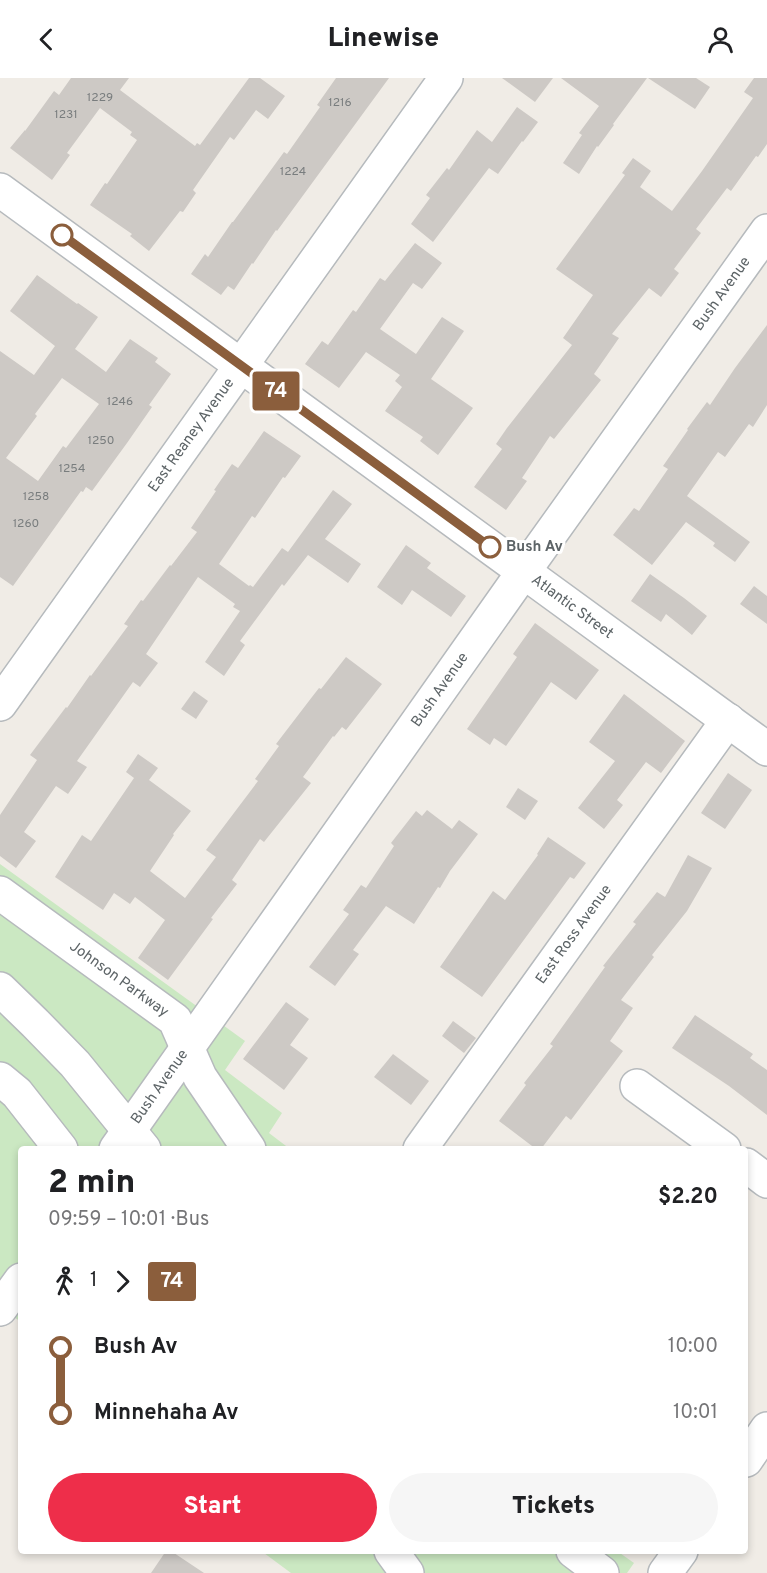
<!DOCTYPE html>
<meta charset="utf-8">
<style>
:root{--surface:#fff;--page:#f6f6f6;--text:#202124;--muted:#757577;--accent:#ee2e4a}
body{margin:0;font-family:Overpass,sans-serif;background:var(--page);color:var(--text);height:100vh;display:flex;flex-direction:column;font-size:22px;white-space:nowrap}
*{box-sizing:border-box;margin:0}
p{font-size:20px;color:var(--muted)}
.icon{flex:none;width:33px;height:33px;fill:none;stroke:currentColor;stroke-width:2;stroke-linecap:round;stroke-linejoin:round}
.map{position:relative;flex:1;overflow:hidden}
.sheet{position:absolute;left:18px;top:1068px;width:730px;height:408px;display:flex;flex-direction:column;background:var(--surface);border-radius:6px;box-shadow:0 3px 9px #0003}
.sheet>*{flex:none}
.badge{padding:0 12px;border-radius:4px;font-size:21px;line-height:39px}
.map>.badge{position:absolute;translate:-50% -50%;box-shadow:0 0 0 3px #fff}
.legs{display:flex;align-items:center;gap:9px;height:66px;padding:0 30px;font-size:20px}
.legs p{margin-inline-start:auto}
.headline{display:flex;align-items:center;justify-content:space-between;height:102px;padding:0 30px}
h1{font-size:33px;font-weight:800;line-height:45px}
.cta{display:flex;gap:12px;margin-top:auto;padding:12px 30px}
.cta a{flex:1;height:69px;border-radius:36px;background:var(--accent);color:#fff;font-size:24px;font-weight:800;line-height:69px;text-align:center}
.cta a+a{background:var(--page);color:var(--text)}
ul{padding:0 30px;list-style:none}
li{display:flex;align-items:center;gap:21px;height:66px;font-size:22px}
li i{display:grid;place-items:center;width:9px;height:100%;margin:0 8px;background:currentColor}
li i::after{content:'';width:15px;height:15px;margin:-8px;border:4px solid;border-radius:50%;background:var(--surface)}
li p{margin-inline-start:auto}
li:first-child i{background:linear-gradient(#0000 50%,currentColor 0)}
li:last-child i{background:linear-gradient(currentColor 50%,#0000 0)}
header{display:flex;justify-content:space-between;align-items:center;height:78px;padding:0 30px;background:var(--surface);font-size:27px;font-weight:800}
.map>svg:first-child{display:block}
.green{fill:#cbe8c2}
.building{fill:#cdc9c5;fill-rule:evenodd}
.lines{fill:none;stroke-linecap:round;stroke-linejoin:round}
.minor-casing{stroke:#b6babd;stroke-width:36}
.minor{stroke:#fff;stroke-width:33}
.line-1-casing{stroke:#fff;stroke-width:14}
.line-1{stroke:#8b5e3c;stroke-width:9}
.stop-1-dot{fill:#fff;stroke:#8b5e3c;stroke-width:3}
.labels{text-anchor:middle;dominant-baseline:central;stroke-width:6;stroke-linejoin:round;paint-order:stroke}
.number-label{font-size:12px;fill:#797d7e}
.street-label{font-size:15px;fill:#5d6467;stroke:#fff}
.stop-label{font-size:15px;font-weight:bold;fill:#5d6467;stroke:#fff;text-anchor:start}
</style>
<header><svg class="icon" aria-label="back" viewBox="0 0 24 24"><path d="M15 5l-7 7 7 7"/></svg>Linewise<svg class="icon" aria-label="person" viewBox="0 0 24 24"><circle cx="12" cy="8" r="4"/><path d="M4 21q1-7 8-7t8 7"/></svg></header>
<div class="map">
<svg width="767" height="1495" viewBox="0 0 767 1495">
<rect width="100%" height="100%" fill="#f0ece6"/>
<!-- green -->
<g class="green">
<polygon points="0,786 245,963 225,992 282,1035 269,1055 290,1071 21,1071 21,1244 0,1229"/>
<polygon points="265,1473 617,1473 634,1485 627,1495 291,1495 264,1475"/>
</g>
<!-- building -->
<g class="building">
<polygon points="71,0 129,0 120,12 195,68 197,65 200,67 249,0 260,0 285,18 268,41 256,32 234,62 230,59 193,112 196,115 183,134 180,133 149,173 130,158 132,156 90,127 105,105 107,106 137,62 130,57 132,54 100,30 67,75 70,77 52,102 10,70 25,52 25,53 54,13 59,17"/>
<polygon points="336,0 389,0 277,153 276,152 253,186 252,185 234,212 228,208 221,217 191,196 205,176 208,179 232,144 233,144 284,74 287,76 320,29 317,27"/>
<polygon points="502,0 553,0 535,24"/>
<polygon points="561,0 647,0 613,46 614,47 598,69 597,68 579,96 563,85 582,57 579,55 599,28"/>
<polygon points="648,0 696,0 710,9 695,31"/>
<polygon points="754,0 767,0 767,66 758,79 756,78 731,113 727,110 696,151 701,155 674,191 679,195 661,219 649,210 612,256 619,260 594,296 601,302 554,361 550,358 522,400 527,403 506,432 474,409 502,371 496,366 507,350 572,267 563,260 593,217 556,191 625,97 622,95 633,80 651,93 640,109 672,133 702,93 753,20 744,14"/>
<polygon points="517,29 538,44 523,64 522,63 498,96 489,90 433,164 411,146 430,120 426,117 447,90 449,92 477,52 492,64"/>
<polygon points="415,165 442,185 422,211 413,205 380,251 416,276 442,239 464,253 431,301 473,330 438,377 420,363 423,359 385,333 402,309 395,303 400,297 366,274 339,310 305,286 322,263 328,267 353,232 356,234 380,200 385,203"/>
<path d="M37,197L77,226L78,225L98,239L75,271L106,294L130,261L158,280L155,284L171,296L149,327L152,329L127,365L92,413L86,409L83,414L81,413L13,508L0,499V273L34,297L55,268L10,233ZM62,300L99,326L66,370L63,368L38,403L6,380L37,338L35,336Z"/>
<polygon points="767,247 767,327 753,349 749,346 725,379 718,374 687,418 750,464 735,484 713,468 715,465 686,444 652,487 613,457 634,430 639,433 668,391 663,388 688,352 687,351 707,324 710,327 735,290"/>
<polygon points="264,353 301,378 285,400 283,399 255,440 252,438 219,486 249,508 250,507 253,509 282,470 288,474 333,412 352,426 325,461 361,486 348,505 308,477 284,508 282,506 240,563 245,567 224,598 205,584 240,533 233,529 235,526 198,499 146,576 158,585 140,609 133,604 77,683 87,689 68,716 56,708 24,754 36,763 16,790 0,778 0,737 37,682 30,677 66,629 67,630 90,597 91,598 128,548 124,546 141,522 143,523 170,487 171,488 197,454 191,450 216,413 214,412 232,386 238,390"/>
<polygon points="406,467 431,485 427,490 466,518 451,539 412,512 402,527 377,509"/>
<polygon points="650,496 684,520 707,538 692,557 666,536 661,544 631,523"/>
<polygon points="754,508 767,518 767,546 740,526"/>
<polygon points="535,545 599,592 576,622 551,604 506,668 494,660 490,667 467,651 517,579 513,576"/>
<polygon points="346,579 382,606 346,652 342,649 334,659 333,658 303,699 311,705 264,764 260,761 232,802 237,806 211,840 213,841 168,902 138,880 165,842 135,819 130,826 114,815 103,832 55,799 82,757 91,763 134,700 126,694 138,676 158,690 149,702 191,733 173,756 174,757 150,793 185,820 216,779 206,772 258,703 255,701 279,668 276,666 312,619 319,610 321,611"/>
<polygon points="194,613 208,623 196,641 181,631"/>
<polygon points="624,616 685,663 661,695 646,684 617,722 623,727 604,751 578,730 615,683 589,664"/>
<polygon points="728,695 752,712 725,751 701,735"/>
<polygon points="518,710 538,723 525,742 506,729"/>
<polygon points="427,732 452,751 459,742 478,756 450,793 440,810 438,809 414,846 386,828 353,872 359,876 335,908 309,889 349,836 343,832 361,807 366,810 394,768 391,765 416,733 422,738"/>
<polygon points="548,759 586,785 574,801 570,799 482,919 440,889 493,813 505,822 538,777 537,776"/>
<polygon points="688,777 712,790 687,833 652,877 654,879 621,922 633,930 610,963 623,973 571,1042 566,1038 541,1071 536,1071 499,1043 526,1007 524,1005 553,968 550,966 605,889 603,888 636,846 633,844 657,814 665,819"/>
<polygon points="286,924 309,941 290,967 308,980 284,1012 243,981"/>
<polygon points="695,937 753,976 750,980 767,992 767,1037 729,1008 672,970"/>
<polygon points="453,943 476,960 464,975 442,958"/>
<polygon points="393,976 429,1003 411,1027 374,999"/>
<polygon points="166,1473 171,1473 204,1495 151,1495"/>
</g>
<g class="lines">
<!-- minor casing -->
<g class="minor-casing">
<g id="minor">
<path id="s1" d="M0,112L767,671"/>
<path id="s2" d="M0,626L446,0"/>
<path id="s3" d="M0,815L175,942L200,999L249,1071"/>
<polyline points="0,911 35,945 75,986 144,1071"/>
<polyline points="0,1001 17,1015 61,1071"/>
<polyline points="637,1008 724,1071"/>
<path id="s4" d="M116,1071L524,493L767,153"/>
<path id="s5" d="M420,1071L728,642"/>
<polyline points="746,1087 767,1103"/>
<polyline points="0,1231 21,1202"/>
<polyline points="746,1382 767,1351"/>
<polyline points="391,1473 407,1495"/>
<polyline points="573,1473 602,1495"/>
<polyline points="665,1495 681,1473"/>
</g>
</g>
<!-- minor -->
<use href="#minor" class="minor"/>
</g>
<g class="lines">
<!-- line-1 casing -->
<g class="line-1-casing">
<polyline id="line-1" points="62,157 490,469"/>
</g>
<!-- line-1 -->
<use href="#line-1" class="line-1"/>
</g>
<!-- markers -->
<g class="stop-1-dot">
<circle cx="62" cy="157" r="10"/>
<circle cx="490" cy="469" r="10"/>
</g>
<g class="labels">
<!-- number labels -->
<g class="number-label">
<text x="100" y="20">1229</text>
<text x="340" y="25">1216</text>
<text x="66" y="37">1231</text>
<text x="293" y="94">1224</text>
<text x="120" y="324">1246</text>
<text x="101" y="363">1250</text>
<text x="72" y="391">1254</text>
<text x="36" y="419">1258</text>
<text x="26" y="446">1260</text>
</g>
<!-- street labels -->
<g class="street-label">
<text stroke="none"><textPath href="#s4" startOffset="1048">Bush Avenue</textPath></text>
<text stroke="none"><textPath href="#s2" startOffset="330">East Reaney Avenue</textPath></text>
<text stroke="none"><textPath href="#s1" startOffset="708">Atlantic Street</textPath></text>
<text stroke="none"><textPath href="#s4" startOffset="562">Bush Avenue</textPath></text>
<text stroke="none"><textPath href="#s5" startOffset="264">East Ross Avenue</textPath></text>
<text stroke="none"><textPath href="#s3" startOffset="147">Johnson Parkway</textPath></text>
<text stroke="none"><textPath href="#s4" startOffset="76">Bush Avenue</textPath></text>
</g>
<!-- stop labels -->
<g class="stop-label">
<text x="506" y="469">Bush Av</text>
</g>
</g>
</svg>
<b class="badge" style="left:276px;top:313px;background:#8b5e3c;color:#fff">74</b>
<section class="sheet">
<div class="headline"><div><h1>2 min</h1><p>09:59 – 10:01 · Bus</p></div><b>$2.20</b></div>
<div class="legs"><svg class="icon" aria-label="walk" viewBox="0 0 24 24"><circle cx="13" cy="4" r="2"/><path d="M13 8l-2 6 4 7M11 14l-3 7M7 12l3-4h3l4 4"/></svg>1<svg class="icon" aria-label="forward" viewBox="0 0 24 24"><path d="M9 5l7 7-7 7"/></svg><b class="badge" style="background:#8b5e3c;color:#fff">74</b></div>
<ul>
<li><i style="color:#8b5e3c"></i><b>Bush Av</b><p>10:00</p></li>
<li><i style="color:#8b5e3c"></i><b>Minnehaha Av</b><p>10:01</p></li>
</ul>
<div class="cta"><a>Start</a><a>Tickets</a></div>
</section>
</div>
